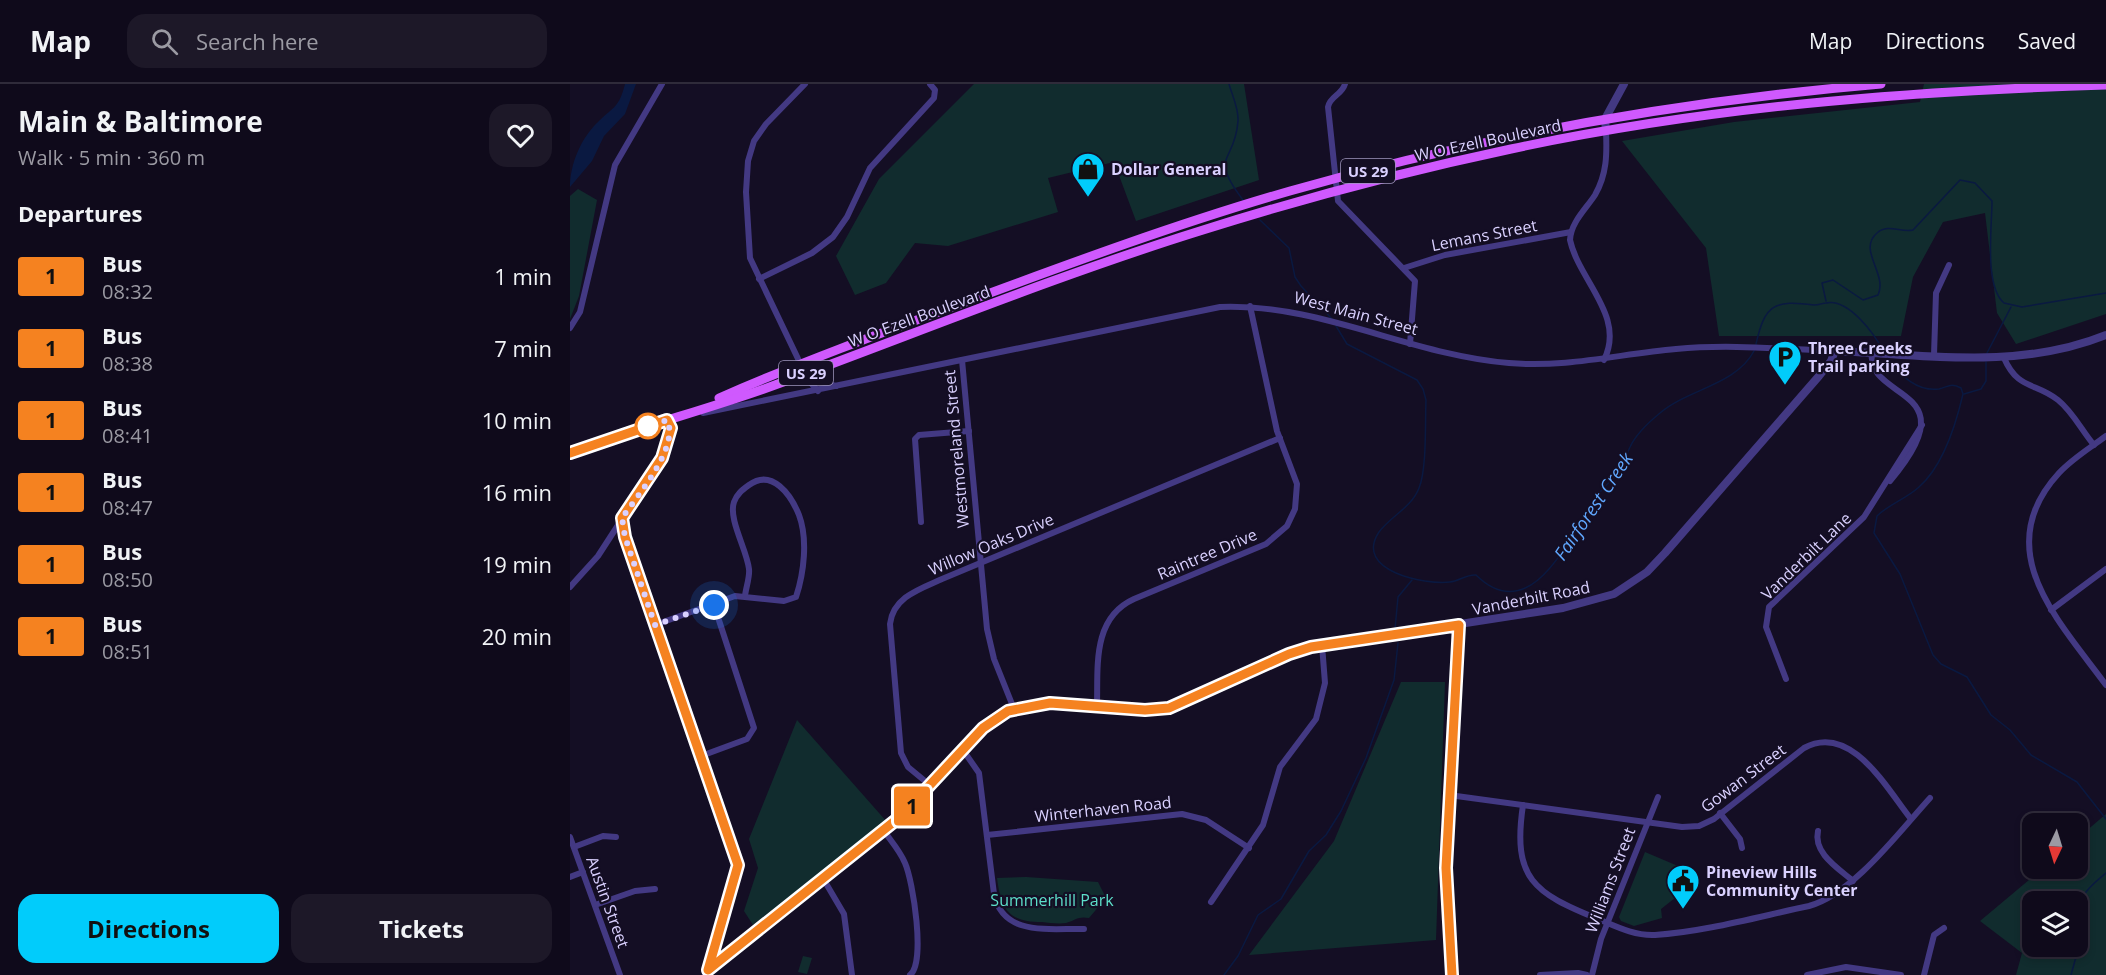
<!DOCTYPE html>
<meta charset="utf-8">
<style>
:root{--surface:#0f0a1b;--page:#1d1828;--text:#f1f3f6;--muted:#9b9aa3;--line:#2f2b3a;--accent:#01ccfb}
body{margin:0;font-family:"Open Sans",sans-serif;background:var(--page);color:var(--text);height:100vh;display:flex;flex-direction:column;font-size:22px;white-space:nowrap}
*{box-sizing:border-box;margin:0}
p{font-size:20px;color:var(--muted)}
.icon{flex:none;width:33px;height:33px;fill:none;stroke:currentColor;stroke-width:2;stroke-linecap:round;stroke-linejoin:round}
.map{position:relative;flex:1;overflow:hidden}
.panel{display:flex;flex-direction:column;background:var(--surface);width:570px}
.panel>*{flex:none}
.badge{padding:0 12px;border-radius:4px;font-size:21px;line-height:39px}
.needle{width:39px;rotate:184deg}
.controls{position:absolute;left:1452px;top:729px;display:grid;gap:12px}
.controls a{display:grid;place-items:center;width:66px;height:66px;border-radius:12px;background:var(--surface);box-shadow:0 3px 9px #0003,0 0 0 2px var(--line);font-size:30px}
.you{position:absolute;width:30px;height:30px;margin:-15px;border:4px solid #fff;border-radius:50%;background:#1a73e8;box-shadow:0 0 0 9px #1a73e833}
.map>.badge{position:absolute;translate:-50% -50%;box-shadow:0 0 0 3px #fff}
h2{padding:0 18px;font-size:22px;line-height:54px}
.round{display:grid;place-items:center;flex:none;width:63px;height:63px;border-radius:18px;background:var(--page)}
.summary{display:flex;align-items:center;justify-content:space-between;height:102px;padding:0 18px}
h1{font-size:28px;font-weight:700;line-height:45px}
.cta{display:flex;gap:12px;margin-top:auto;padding:12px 18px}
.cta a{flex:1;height:69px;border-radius:18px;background:var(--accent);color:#111;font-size:24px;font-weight:700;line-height:69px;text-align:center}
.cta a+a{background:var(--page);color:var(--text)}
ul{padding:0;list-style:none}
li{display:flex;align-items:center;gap:18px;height:72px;padding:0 18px}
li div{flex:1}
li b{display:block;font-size:22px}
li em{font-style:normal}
li .badge{min-width:66px;font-weight:700;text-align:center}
header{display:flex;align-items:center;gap:36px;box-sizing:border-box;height:84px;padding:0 30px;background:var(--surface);border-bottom:2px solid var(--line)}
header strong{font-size:28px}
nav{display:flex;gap:33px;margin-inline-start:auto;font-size:21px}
.search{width:420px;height:54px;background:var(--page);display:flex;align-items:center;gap:15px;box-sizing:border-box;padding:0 21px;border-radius:18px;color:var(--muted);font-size:22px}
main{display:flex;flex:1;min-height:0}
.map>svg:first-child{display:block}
.green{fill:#112c2e;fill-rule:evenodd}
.water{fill:#0a1941}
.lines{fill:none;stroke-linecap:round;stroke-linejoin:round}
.stream{stroke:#0a1941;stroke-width:1.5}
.minor{stroke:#433983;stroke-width:6}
.tertiary{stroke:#433983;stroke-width:8}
.primary{stroke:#cf59fe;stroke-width:9}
.line-casing{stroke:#fff;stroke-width:14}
.line{stroke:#f58220;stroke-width:9}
.walk{stroke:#dad1ff;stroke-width:6;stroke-dasharray:0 10.8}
.stop-dot{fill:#fff;stroke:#f58220;stroke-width:3}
.labels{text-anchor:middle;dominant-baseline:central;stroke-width:4.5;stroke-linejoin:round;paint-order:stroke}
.shield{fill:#140e24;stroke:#9f96bd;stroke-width:1.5}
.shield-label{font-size:15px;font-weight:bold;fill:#dad1ff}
.street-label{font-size:16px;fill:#dad1ff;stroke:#140e24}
.poi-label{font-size:16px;font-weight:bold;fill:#dad1ff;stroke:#140e24;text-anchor:start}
.park-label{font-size:16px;fill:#5ddfca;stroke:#140e24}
.water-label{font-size:18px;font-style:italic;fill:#60a7fe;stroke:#140e24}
</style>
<header>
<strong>Map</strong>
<div class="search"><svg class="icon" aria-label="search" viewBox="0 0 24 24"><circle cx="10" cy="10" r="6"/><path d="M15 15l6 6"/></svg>Search here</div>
<nav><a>Map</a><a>Directions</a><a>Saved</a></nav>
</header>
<main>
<section class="panel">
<div class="summary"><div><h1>Main &amp; Baltimore</h1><p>Walk · 5 min · 360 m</p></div><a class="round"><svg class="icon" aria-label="heart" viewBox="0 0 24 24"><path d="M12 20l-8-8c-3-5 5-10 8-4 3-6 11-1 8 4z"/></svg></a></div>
<h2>Departures</h2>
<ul>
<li><span class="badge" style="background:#f58220;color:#111">1</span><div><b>Bus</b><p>08:32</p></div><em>1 min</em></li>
<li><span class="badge" style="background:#f58220;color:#111">1</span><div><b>Bus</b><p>08:38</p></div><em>7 min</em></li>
<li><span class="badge" style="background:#f58220;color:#111">1</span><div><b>Bus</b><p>08:41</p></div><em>10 min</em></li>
<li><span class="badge" style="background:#f58220;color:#111">1</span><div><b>Bus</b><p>08:47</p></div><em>16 min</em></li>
<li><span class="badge" style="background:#f58220;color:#111">1</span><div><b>Bus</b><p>08:50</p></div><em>19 min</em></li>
<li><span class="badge" style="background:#f58220;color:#111">1</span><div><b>Bus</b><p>08:51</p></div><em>20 min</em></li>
</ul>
<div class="cta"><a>Directions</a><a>Tickets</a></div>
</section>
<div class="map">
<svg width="1536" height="891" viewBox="0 0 1536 891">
<rect width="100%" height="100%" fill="#140e24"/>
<!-- green -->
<g class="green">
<polygon points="404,0 674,0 689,96 566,137 544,78 478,94 488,128 378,162 345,159 316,199 285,211 266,172 309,95"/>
<polygon points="1354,0 1536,0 1536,230 1446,260 1427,229 1415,129 1373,138 1343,193 1331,252 1149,252 1136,164 1052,57 1164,38 1350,18"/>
<polygon points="8,105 27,116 9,212 0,235 0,112"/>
<polygon points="831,598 875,598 866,856 679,871 764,757"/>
<polygon points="227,636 317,738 183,841 174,827 188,784 179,755"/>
<path d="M1536,730V891H1446L1452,869L1410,837L1472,785L1508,784V754ZM1462,818H1508V862H1462Z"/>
<polygon points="1075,768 1108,782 1110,810 1091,825 1092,834 1064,842 1051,837 1049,833"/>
<path d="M456,793L528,798L536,814L519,834C508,832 506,836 496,839C489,840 479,839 472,838C439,838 431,826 427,794Z"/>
<polygon points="233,872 242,874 237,890 228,888"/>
</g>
<!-- water -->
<path class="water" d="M55,0H66L55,30L34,52L22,77L0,103C0,80 11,54 28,38C44,22 49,24 55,0Z"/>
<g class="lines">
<!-- stream -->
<g class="stream">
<path d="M659,0C662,11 669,25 668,37C665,80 638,70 673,116"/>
<polyline points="690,136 719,164 725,193 731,202 762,235"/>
<path d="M1256,217L1252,199L1263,196L1293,216L1308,211C1318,190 1287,166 1307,149C1318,139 1331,149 1343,146L1390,96L1405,99L1422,117C1422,143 1414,202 1434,219L1452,223L1536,209"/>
<path d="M766,242L777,260L847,296L853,305L856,316C855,338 857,385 849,404C842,423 821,432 809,448C783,487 855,501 880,498C889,497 897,490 906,491C960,544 998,457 1022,419C1029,406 1040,399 1049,388C1055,382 1056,371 1060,363C1066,350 1079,338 1090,329C1118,305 1166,301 1184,267"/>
<path d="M1186,260C1195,220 1204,216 1244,221C1250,221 1252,219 1256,219C1279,214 1305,251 1314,268"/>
<polyline points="1417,269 1441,223"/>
<path d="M1318,275C1329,290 1347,308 1369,305C1378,303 1381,298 1391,304L1393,310C1386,340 1373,382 1349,403C1336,415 1319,420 1307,432L1304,449L1330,490L1363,571L1371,580L1397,593L1421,631L1440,646L1461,671L1507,698L1536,735"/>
<polyline points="1394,310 1411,305 1416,297 1416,278"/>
<polyline points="825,545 828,513 842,496"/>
<path d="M1508,831C1510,810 1520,802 1536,789"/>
<polyline points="654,891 668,872 688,831 711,815 739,767 756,751 771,727 796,674 824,596 828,559"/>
<polyline points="1501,891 1509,862 1508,837"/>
</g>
<!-- minor -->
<g class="minor">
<path d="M775,0C772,11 760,12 758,23L768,117L845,197L840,260"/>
<polyline points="834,184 875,171 1001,148"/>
<polyline points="189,195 242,169 263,153 277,133 300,84 364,14 365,6 360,0"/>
<polyline points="0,244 10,228 45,81 92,0"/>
<path d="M1302,268C1295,318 1402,301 1320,397"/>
<polyline points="1364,271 1366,209 1379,181"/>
<path d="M1434,274C1448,306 1465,298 1488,316C1503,328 1512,347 1524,361"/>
<polyline points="392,276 417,545 424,575 444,625"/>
<path d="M1034,276C1056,232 1009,197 1000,156C1001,138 1016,125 1025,111C1037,90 1037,70 1036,47"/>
<polyline points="231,281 180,174 176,108 178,77 184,57 196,40 235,0"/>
<polyline points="240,287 250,297 266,302"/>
<polyline points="240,288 241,299 248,307"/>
<path d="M133,329L650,223C750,219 840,271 939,279C996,284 1049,270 1106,265C1158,260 1212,265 1265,267"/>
<polyline points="100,335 97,336 101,344 92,374 52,434 55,453 168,781 138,886"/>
<path d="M1536,352C1520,364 1503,374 1489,389C1418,466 1489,537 1536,601"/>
<polyline points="351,438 345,355 349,351 399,347"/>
<polyline points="0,503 28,472 52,435"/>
<polyline points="1481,526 1536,485"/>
<path d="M85,541L165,512L214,517L226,513C234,489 238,455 229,431C221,411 202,384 179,401C172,406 167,410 164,418C158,435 177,466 179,485C180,493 176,503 175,512"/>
<polyline points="1216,595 1196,543 1199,523 1294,433 1352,341"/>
<path d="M527,622C528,582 522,534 564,515L696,460L717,442L725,425L727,400L707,347L680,222"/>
<path d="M393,666L409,689L424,810C433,853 480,844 514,845"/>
<polyline points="131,672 177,655 184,644 144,521"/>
<path d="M361,702L338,683L331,669L320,540C323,513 350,505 372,495L710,354"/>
<path d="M879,711L1112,743L1129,742L1144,735L1234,664C1281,638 1317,705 1341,735"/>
<path d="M953,721C942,795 964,809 1028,835C1047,843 1065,852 1085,851C1134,848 1191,832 1239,822C1283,810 1329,748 1360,714"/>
<polyline points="1150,729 1170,755 1172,764"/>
<path d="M314,747C321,757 330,767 335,779C343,797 356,879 340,891"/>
<path d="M1248,747C1243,769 1268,784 1283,797"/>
<polyline points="417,751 612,730 636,736 679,764"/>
<polyline points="0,753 50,891"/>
<polyline points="4,763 33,752 46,753"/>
<polyline points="0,793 13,788"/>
<polyline points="254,796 274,830 282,891"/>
<polyline points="641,818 693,741 710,683 746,635 755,599 752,561"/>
<polyline points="25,821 65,807 85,805"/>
<polyline points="970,891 1008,889 1017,891"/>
<polyline points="1022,891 1031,855 1088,713"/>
<polyline points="1237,891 1276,883 1331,891"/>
<polyline points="1354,891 1364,851 1374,844"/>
</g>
<!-- tertiary -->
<g class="tertiary">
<polyline points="1036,47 1035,35 1054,0"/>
<path d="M136,891L150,876L331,732L413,644L438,627L480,619L575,626L599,624L741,563L993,524L1044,510L1077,488L1095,469L1249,292L1261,277L1265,267C1355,271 1450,286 1536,251"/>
<polyline points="882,891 876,784 889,541"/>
</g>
<!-- primary -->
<g class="primary">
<path d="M149,314C229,279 311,249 393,219C501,179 609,139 720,107C913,52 1111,17 1311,0"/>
<path d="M0,369C67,343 137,326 205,301C347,249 488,191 633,146C734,114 837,87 941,65C1137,23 1336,7 1536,1"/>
</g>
</g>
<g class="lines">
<!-- line casing -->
<g class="line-casing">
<polyline id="line" points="0,369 97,336 101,344 92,374 52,434 55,453 168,781 138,886 331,732 413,644 438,627 480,619 575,626 599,624 719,570 741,563 889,541 876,784 882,891"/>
</g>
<!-- line -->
<use href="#line" class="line"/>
<!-- walk -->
<path class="walk" d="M78,342L76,343L97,336C110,363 67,412 52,434L55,453L85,541L144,521"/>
</g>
<!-- icons -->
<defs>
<g id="shop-pin" transform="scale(1.725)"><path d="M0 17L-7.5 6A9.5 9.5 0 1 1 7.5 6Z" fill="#01ccfb" stroke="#140e24"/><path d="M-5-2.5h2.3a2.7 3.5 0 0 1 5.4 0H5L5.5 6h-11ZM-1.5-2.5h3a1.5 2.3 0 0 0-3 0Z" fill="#111"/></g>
<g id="parking-pin" transform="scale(1.725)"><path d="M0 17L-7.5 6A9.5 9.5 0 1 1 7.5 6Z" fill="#01ccfb" stroke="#140e24"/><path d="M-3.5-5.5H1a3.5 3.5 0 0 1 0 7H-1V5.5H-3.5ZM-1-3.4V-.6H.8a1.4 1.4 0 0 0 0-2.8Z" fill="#111"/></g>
<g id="civic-pin" transform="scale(1.725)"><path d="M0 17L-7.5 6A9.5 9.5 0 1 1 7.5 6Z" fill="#01ccfb" stroke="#140e24"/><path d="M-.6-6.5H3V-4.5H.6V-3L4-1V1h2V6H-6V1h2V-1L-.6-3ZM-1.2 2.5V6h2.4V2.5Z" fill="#111"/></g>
</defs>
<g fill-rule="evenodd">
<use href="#shop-pin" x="518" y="85"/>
<use href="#parking-pin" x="1215" y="273"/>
<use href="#civic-pin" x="1113" y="797"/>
</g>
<!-- markers -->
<circle class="stop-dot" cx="78" cy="342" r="12"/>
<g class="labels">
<!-- shield labels -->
<g class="shield">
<rect x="771" y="75" width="54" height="24" rx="4.5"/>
<rect x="209" y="277" width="54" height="24" rx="4.5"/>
</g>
<g class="shield-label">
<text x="798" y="87">US 29</text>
<text x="236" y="289">US 29</text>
</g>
<!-- street labels -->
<g class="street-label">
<text transform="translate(918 56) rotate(-12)">W O Ezell Boulevard</text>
<text transform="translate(914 151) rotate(-11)">Lemans Street</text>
<text transform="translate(786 229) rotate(15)">West Main Street</text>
<text transform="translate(349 232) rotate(-20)">W O Ezell Boulevard</text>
<text transform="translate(386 365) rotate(-95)">Westmoreland Street</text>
<text transform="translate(421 460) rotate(-23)">Willow Oaks Drive</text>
<text transform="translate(637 470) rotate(-23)">Raintree Drive</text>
<text transform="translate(1236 472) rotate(-44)">Vanderbilt Lane</text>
<text transform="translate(961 514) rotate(-11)">Vanderbilt Road</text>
<text transform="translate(1173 694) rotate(-37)">Gowan Street</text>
<text transform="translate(533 725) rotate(-6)">Winterhaven Road</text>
<text transform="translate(1040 796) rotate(-69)">Williams Street</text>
<text transform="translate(38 818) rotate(70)">Austin Street</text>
</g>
<!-- poi labels -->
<g class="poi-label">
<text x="541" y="85">Dollar General</text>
<text x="1238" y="264">Three Creeks<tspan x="1238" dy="18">Trail parking</tspan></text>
<text x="1136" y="788">Pineview Hills<tspan x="1136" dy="18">Community Center</tspan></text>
</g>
<!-- park labels -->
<g class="park-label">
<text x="482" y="816">Summerhill Park</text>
</g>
<!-- water labels -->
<g class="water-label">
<text transform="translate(1023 422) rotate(-56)">Fairforest Creek</text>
</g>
</g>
</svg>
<div class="controls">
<a><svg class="needle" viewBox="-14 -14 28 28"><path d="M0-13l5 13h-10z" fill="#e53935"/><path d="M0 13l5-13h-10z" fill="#9b9aa3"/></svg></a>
<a><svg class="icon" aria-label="layers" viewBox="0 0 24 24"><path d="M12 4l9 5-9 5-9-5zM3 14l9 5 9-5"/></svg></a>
</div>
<div class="you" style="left:144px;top:521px"></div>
<b class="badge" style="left:342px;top:722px;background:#f58220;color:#111">1</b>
</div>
</main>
